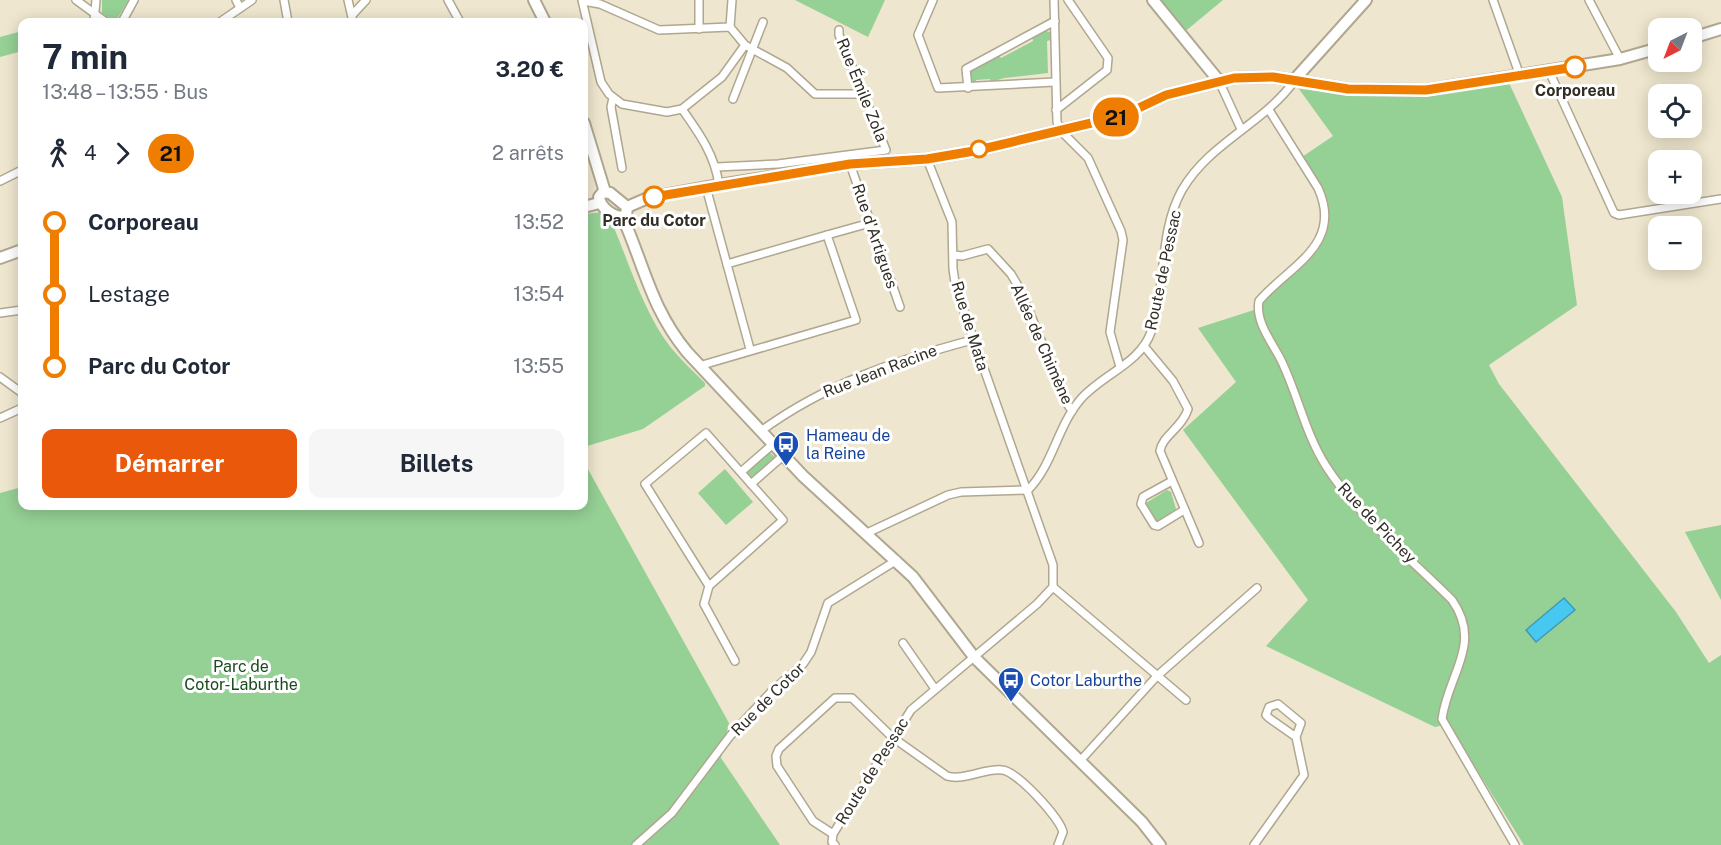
<!DOCTYPE html>
<html lang="fr">
<meta charset="utf-8">
<style>
:root{--surface:#fff;--page:#f6f6f7;--text:#1f2937;--muted:#747a83;--accent:#ea580c}
body{margin:0;font-family:"Public Sans",sans-serif;background:var(--page);color:var(--text);height:100vh;display:flex;flex-direction:column;font-size:22px;white-space:nowrap}
*{box-sizing:border-box;margin:0}
p{font-size:20px;color:var(--muted)}
.icon{flex:none;width:33px;height:33px;fill:none;stroke:currentColor;stroke-width:2;stroke-linecap:round;stroke-linejoin:round}
.map{position:relative;flex:1;overflow:hidden}
.sheet{position:absolute;left:18px;top:18px;width:570px;height:492px;display:flex;flex-direction:column;background:var(--surface);border-radius:12px;box-shadow:0 3px 15px #0003}
.sheet>*{flex:none}
.badge{padding:0 12px;border-radius:20px;font-size:21px;line-height:39px}
.needle{width:39px;rotate:222deg}
.buttons{position:absolute;left:1648px;top:18px;display:grid;gap:12px}
.buttons a{display:grid;place-items:center;width:54px;height:54px;border-radius:12px;background:var(--surface);box-shadow:0 3px 15px #0003;font-size:30px}
.map>.badge{position:absolute;translate:-50% -50%;box-shadow:0 0 0 3px #fff}
.legs{display:flex;align-items:center;gap:9px;height:66px;padding:0 24px;font-size:20px}
.legs p{margin-inline-start:auto}
.summary{display:flex;align-items:center;justify-content:space-between;height:102px;padding:0 24px}
h1{font-size:33px;font-weight:700;line-height:45px}
.action{display:flex;gap:12px;margin-top:auto;padding:12px 24px}
.action a{flex:1;height:69px;border-radius:12px;background:var(--accent);color:#fff;font-size:24px;font-weight:700;line-height:69px;text-align:center}
.action a+a{background:var(--page);color:var(--text)}
ul{padding:0 24px;list-style:none}
li{display:flex;align-items:center;gap:21px;height:72px;font-size:22px}
li i{display:grid;place-items:center;width:9px;height:100%;margin:0 8px;background:currentColor}
li i::after{content:'';width:15px;height:15px;margin:-8px;border:4px solid;border-radius:50%;background:var(--surface)}
li p{margin-inline-start:auto}
li:first-child i{background:linear-gradient(#0000 50%,currentColor 0)}
li:last-child i{background:linear-gradient(currentColor 50%,#0000 0)}
.map>svg:first-child{display:block}
.green{fill:#95d095}
.water{fill:#47c8f0;stroke:#419ab3;stroke-width:1.5}
.lines{fill:none;stroke-linecap:round;stroke-linejoin:round}
.street-casing{stroke:#afa790;stroke-width:10}
.secondary-casing{stroke:#afa790;stroke-width:14}
.street{stroke:#fff;stroke-width:7}
.secondary{stroke:#fff;stroke-width:10}
.line-1-casing{stroke:#fff;stroke-width:14}
.line-1{stroke:#ee7d00;stroke-width:9}
.stop-1-dot{fill:#fff;stroke:#ee7d00;stroke-width:3}
.labels{text-anchor:middle;dominant-baseline:central;stroke-width:6;stroke-linejoin:round;paint-order:stroke}
.street-label{font-size:16px;fill:#322e25;stroke:#fff}
.stop-label{font-size:16px;font-weight:bold;fill:#322e25;stroke:#fff}
.transit-label{font-size:16px;fill:#164399;stroke:#fff;text-anchor:start}
.park-label{font-size:16px;fill:#194b1c;stroke:#fff}
</style>
<div class="map">
<svg width="1721" height="845" viewBox="0 0 1721 845">
<rect width="100%" height="100%" fill="#eee6ce"/>
<!-- green -->
<g class="green">
<polygon points="102,0 129,0 115,22 102,13"/>
<polygon points="795,0 885,0 868,37"/>
<polygon points="1153,0 1223,0 1182,34"/>
<polygon points="1042,30 1050,32 1051,40 1047,41 1048,73 1004,78 991,82 990,79 976,80 976,84 972,84 970,70 998,54 1001,58 1033,41 1032,35"/>
<polygon points="22,31 22,51 0,57 0,37"/>
<polygon points="1509,83 1562,197 1577,305 1489,365 1499,384 1676,612 1709,663 1721,655 1721,845 1524,845 1448,724 1435,727 1266,646 1308,600 1183,430 1236,382 1198,328 1257,309 1259,301 1319,241 1323,199 1299,159 1333,136 1299,89 1425,96"/>
<path d="M604,212L612,223C630,265 644,314 672,349C682,361 694,372 705,383V386L643,429L584,447V214Z"/>
<polygon points="769,452 776,458 750,478 747,471"/>
<polygon points="584,462 729,723 721,758 780,845 0,845 0,493 22,487 22,506 584,506"/>
<polygon points="725,469 753,502 726,525 698,493"/>
<polygon points="1167,490 1171,492 1176,509 1159,522 1156,522 1146,503"/>
<polygon points="1721,525 1721,600 1685,532"/>
</g>
<!-- water -->
<polygon class="water" points="1564,598 1575,610 1536,642 1526,630"/>
<g class="lines">
<!-- street casing -->
<g class="street-casing">
<g id="street">
<polyline points="76,0 106,22"/>
<polyline points="236,0 240,8"/>
<polyline points="284,0 288,22"/>
<polyline points="348,0 353,22"/>
<polyline points="448,0 460,22"/>
<polyline points="582,0 601,82 609,94 622,104 667,112 682,109 722,77 745,45"/>
<polyline points="699,0 699,29"/>
<polyline points="933,0 918,35 938,88 1055,82"/>
<polyline points="1054,0 1057,122 1061,131 1088,158 1121,231 1123,240 1110,332 1120,367"/>
<polyline points="1493,0 1520,76"/>
<polyline points="1589,0 1620,59"/>
<polyline points="583,1 600,4 659,30 730,27 745,45 787,68 815,94 863,94"/>
<polyline points="353,14 366,0"/>
<polyline points="94,22 96,0"/>
<polyline points="122,22 134,0"/>
<polyline points="220,22 252,0"/>
<polyline points="730,27 732,0"/>
<polyline points="1549,71 1614,213 1619,215 1721,199"/>
<polyline points="1219,81 1241,129"/>
<polyline points="968,88 966,69 1055,21"/>
<polyline points="613,98 611,107 622,168"/>
<polyline points="733,99 763,22"/>
<path d="M682,109C699,133 715,155 719,185"/>
<polyline points="1056,110 1107,70 1108,58 1068,0"/>
<path d="M1269,110L1318,188C1344,245 1289,266 1259,301C1255,322 1272,342 1281,360C1298,395 1305,433 1326,466C1356,514 1412,560 1452,600C1483,644 1448,674 1442,719L1515,845"/>
<polyline points="850,164 900,307"/>
<polyline points="717,167 778,164 886,150 839,35 839,30"/>
<polyline points="0,181 22,170"/>
<polyline points="706,187 750,349"/>
<polyline points="827,235 870,223"/>
<polyline points="954,255 962,256 988,249 1011,274 1021,291 1066,402 1072,411"/>
<polyline points="0,313 22,310"/>
<path d="M1144,346L1173,381L1188,409C1182,428 1162,436 1160,451L1199,543"/>
<polyline points="699,366 856,320 827,235 727,264"/>
<polyline points="0,377 22,393"/>
<polyline points="0,418 22,408"/>
<path d="M761,431C825,384 897,360 972,340"/>
<polyline points="741,472 773,444"/>
<polyline points="1172,481 1143,497 1141,504 1154,525 1158,526 1184,510"/>
<polyline points="751,484 784,455"/>
<path d="M1028,490C1053,465 1057,427 1080,400C1101,375 1140,364 1151,332C1167,286 1158,233 1182,190C1210,142 1264,124 1295,80"/>
<polyline points="867,533 948,495 961,492 1028,490"/>
<polyline points="709,586 645,484 706,433 783,520 709,586 704,604 735,661"/>
<polyline points="1053,587 1186,700"/>
<polyline points="903,643 935,689"/>
<polyline points="1080,761 1157,676 1257,588"/>
<path d="M833,834L813,821L777,766L776,756L779,749L835,698H852L892,737L947,776C964,781 985,768 1002,770C1017,771 1059,817 1063,832L1058,845"/>
<polyline points="636,845 672,813 730,736 772,691 803,664 811,652 828,603 897,560"/>
<polyline points="835,845 832,842 833,834 911,710 1037,604 1053,587 1053,565 956,289 953,269 952,222 927,159"/>
<polyline points="1254,845 1304,775 1296,737 1301,723 1278,704 1269,707 1266,715 1269,718 1296,737"/>
</g>
</g>
<!-- secondary casing -->
<g class="secondary-casing">
<g id="secondary">
<polyline points="534,0 545,22"/>
<polyline points="1153,0 1219,81"/>
<polyline points="1692,38 1721,29"/>
<polyline points="1295,79 1366,0"/>
<polyline points="584,123 605,192"/>
<path d="M603,192L610,193L627,207L626,216C615,219 600,208 599,197Z"/>
<polyline points="584,207 599,203"/>
<polyline points="627,207 648,198 719,185 850,164 927,159 974,151 1104,120 1126,114 1166,95 1234,78 1273,77 1348,89 1426,90 1620,59 1659,48"/>
<path d="M623,218C645,268 651,308 687,352L803,476L913,577L974,657L1142,822L1160,845"/>
<polyline points="0,258 22,250"/>
</g>
</g>
<!-- street -->
<use href="#street" class="street"/>
<!-- secondary -->
<use href="#secondary" class="secondary"/>
</g>
<g class="lines">
<!-- line-1 casing -->
<g class="line-1-casing">
<polyline id="line-1" points="654,197 850,164 927,159 974,151 1104,120 1126,114 1166,95 1234,78 1273,77 1348,89 1426,90 1575,67"/>
</g>
<!-- line-1 -->
<use href="#line-1" class="line-1"/>
</g>
<!-- icons -->
<defs>
<g id="bus-pin" transform="scale(1.35)"><path d="M0 17L-7.5 6A9.5 9.5 0 1 1 7.5 6Z" fill="#1a4fb4" stroke="#fff"/><path d="M-5-6H5V4H4V6H2V4H-2V6H-4V4H-5ZM-3.5-4V0h7V-4ZM-3.5 1.2v1.5H-2V1.2ZM2 1.2v1.5H3.5V1.2Z" fill="#fff"/></g>
</defs>
<g fill-rule="evenodd">
<use href="#bus-pin" x="786" y="444"/>
<use href="#bus-pin" x="1011" y="680"/>
</g>
<!-- markers -->
<g class="stop-1-dot">
<circle cx="1575" cy="67" r="10"/>
<circle cx="979" cy="149" r="8"/>
<circle cx="654" cy="197" r="10"/>
</g>
<g class="labels">
<!-- street labels -->
<g class="street-label">
<text transform="translate(862 90) rotate(68)">Rue Émile Zola</text>
<text transform="translate(875 236) rotate(71)">Rue d'Artigues</text>
<text transform="translate(1163 270) rotate(-78)">Route de Pessac</text>
<text transform="translate(970 326) rotate(73)">Rue de Mata</text>
<text transform="translate(1042 344) rotate(66)">Allée de Chimène</text>
<text transform="translate(880 371) rotate(-21)">Rue Jean Racine</text>
<text transform="translate(1377 523) rotate(46)">Rue de Pichey</text>
<text transform="translate(768 699) rotate(-45)">Rue de Cotor</text>
<text transform="translate(872 771) rotate(-58)">Route de Pessac</text>
</g>
<!-- stop labels -->
<g class="stop-label">
<text x="1575" y="90">Corporeau</text>
<text x="654" y="220">Parc du Cotor</text>
</g>
<!-- transit labels -->
<g class="transit-label">
<text x="806" y="435">Hameau de<tspan x="806" dy="18">la Reine</tspan></text>
<text x="1030" y="680">Cotor Laburthe</text>
</g>
<!-- park labels -->
<g class="park-label">
<text x="241" y="666">Parc de<tspan x="241" dy="18">Cotor-Laburthe</tspan></text>
</g>
</g>
</svg>
<div class="buttons">
<a><svg class="needle" viewBox="-14 -14 28 28"><path d="M0-13l5 13h-10z" fill="#e53935"/><path d="M0 13l5-13h-10z" fill="#747a83"/></svg></a>
<a><svg class="icon" aria-label="locate" viewBox="0 0 24 24"><circle cx="12" cy="12" r="6"/><path d="M12 2v4M12 18v4M2 12h4M18 12h4"/></svg></a>
<a>+</a>
<a>−</a>
</div>
<b class="badge" style="left:1116px;top:117px;background:#ee7d00;color:#111">21</b>
<section class="sheet">
<div class="summary"><div><h1>7 min</h1><p>13:48 – 13:55 · Bus</p></div><b>3.20 €</b></div>
<div class="legs"><svg class="icon" aria-label="walk" viewBox="0 0 24 24"><circle cx="13" cy="4" r="2"/><path d="M13 8l-2 6 4 7M11 14l-3 7M7 12l3-4h3l4 4"/></svg>4<svg class="icon" aria-label="forward" viewBox="0 0 24 24"><path d="M9 5l7 7-7 7"/></svg><b class="badge" style="background:#ee7d00;color:#111">21</b><p>2 arrêts</p></div>
<ul>
<li><i style="color:#ee7d00"></i><b>Corporeau</b><p>13:52</p></li>
<li><i style="color:#ee7d00"></i><span>Lestage</span><p>13:54</p></li>
<li><i style="color:#ee7d00"></i><b>Parc du Cotor</b><p>13:55</p></li>
</ul>
<div class="action"><a>Démarrer</a><a>Billets</a></div>
</section>
</div>
